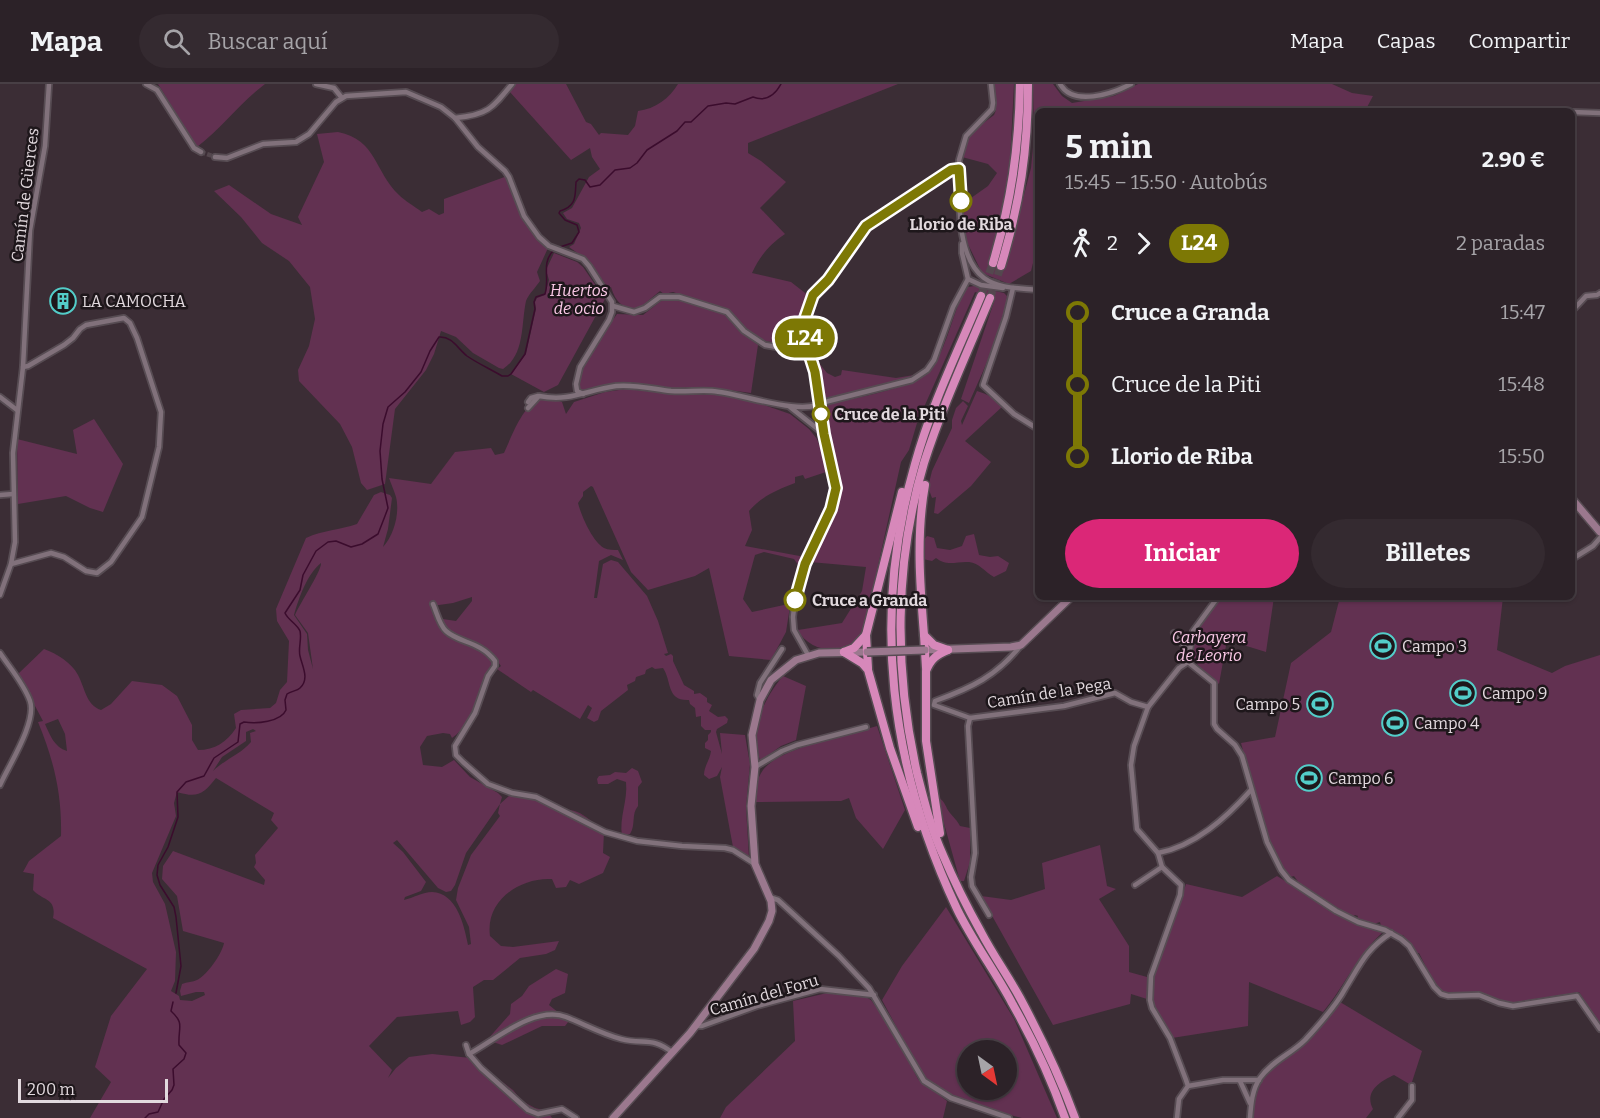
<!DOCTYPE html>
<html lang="es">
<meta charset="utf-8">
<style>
:root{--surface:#2c2228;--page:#342a30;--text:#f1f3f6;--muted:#a6a4a8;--line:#483f45;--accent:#db2777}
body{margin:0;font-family:Bitter,serif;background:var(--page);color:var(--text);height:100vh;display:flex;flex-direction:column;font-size:22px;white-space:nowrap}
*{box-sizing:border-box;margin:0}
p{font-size:20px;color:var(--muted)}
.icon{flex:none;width:33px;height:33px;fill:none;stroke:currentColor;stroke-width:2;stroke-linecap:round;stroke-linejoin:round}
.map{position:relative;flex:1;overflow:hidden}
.drawer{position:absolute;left:1035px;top:24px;width:540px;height:492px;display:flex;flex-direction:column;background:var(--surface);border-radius:9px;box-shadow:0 2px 4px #0004,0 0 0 2px var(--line)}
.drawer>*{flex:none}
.badge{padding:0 12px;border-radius:20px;font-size:21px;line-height:39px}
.needle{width:39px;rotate:147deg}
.fabs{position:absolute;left:957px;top:956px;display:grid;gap:12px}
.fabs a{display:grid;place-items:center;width:60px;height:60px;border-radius:50%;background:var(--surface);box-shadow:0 2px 4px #0004,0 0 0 2px var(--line);font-size:30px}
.scale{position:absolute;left:18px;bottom:15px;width:150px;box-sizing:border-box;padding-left:6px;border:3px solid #e2d9de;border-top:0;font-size:16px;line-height:21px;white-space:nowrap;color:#e2d9de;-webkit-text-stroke:4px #1e171b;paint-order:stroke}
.map>.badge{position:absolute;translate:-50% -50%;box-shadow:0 0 0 3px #fff}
.legs{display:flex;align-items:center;gap:9px;height:66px;padding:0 30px;font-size:20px}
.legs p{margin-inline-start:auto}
.overview{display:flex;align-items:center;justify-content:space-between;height:102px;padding:0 30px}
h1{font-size:33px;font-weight:700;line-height:45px}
.button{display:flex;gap:12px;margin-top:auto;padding:12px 30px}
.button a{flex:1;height:69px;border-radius:36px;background:var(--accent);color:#fff;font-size:24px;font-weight:700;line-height:69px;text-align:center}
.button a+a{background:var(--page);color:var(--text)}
ul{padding:0 30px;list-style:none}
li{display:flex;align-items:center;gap:21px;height:72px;font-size:22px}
li i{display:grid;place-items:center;width:9px;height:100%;margin:0 8px;background:currentColor}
li i::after{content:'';width:15px;height:15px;margin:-8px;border:4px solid;border-radius:50%;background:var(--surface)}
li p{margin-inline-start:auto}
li:first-child i{background:linear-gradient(#0000 50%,currentColor 0)}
li:last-child i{background:linear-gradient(currentColor 50%,#0000 0)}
header{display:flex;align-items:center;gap:36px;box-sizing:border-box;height:84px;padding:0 30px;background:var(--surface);border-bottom:2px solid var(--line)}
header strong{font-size:28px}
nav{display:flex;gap:33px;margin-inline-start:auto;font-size:21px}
.search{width:420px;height:54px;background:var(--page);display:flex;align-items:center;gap:15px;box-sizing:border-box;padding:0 21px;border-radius:33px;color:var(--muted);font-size:22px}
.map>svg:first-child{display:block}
.green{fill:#623151;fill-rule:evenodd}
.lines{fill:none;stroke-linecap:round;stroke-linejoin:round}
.stream{stroke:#3b0c2d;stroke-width:1.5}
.street-tunnel{stroke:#54474e;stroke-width:4.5;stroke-dasharray:4.5 2;stroke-linecap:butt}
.highway-tunnel{stroke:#54474e;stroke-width:8;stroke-dasharray:8 4;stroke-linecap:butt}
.street-casing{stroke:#574c53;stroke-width:8}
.secondary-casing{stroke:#574c53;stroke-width:10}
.highway-casing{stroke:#574c53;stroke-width:11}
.street{stroke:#81717b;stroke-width:4.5}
.secondary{stroke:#9b788e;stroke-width:7}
.highway{stroke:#d788ba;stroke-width:8}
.secondary-bridge-casing{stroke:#574c53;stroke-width:10;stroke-linecap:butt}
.secondary-bridge{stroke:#9b788e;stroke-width:7}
.line-1-casing{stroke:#fff;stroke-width:14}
.line-1{stroke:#7d7805;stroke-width:9}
.stop-1-dot{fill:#fff;stroke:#7d7805;stroke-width:3}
.labels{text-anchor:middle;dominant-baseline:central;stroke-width:5;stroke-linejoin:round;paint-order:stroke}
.street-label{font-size:16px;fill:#e2d9de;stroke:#1e171b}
.stop-label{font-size:16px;font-weight:bold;fill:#e2d9de;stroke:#1e171b;text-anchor:start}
.park-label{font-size:16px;font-style:italic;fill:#fac8e6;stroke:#1e171b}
.poi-label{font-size:16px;fill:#e2d9de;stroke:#1e171b;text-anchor:start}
</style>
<header>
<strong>Mapa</strong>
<div class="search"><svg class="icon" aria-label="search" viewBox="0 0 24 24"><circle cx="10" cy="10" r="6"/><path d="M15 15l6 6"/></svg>Buscar aquí</div>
<nav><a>Mapa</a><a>Capas</a><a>Compartir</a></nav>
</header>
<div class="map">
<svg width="1600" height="1034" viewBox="0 0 1600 1034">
<rect width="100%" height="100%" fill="#3b2d35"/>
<!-- green -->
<g class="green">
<path d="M158,0H265C240,19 222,44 197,63Z"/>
<path d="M515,0H566L586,38L591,40L599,51L601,49L628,51L635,42L638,27C655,25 670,14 678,0H898L748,59V69L761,77L786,98L760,124L785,150C769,161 760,172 752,189L791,198L809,212L800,237L802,257L786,261L766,257L752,251L727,226L673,208L664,210L660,207L637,226C622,223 616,219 611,203L608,204L590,178L569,163L574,160L581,144L579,139L567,135L563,129L572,124L589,93L600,85L592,73L590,64L571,76L509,7Z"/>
<polygon points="993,0 1014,0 1010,78 999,141 989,177 990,179 1005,184 1031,84 1034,53 1033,0 1053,0 1062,12 1072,19 1114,12 1138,0 1332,0 1352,9 1373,12 1365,27 1038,27 1038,159 1031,187 1009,200 982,189 964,152 964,119 988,102 997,89 988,80 962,73 967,55 973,47 994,31 996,26"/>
<path d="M338,48C377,56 374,87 399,111C405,117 414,122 422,128L429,125L439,131L444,129V115L510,91C519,115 527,143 548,158V164L537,188L540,197C536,203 528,211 526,217C521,240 525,271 503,285L499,284L473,269L456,253L441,247L434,270L426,286L395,325L385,400L367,406L361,399L352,363L340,340L299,297L298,286L309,262L315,235L310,203L289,177L262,159L241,133L214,107L229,101L271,130L302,141L298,133L324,78L317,50Z"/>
<polygon points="554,169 577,178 583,183 605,215 558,301 544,308 511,290 526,270 536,225 535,218 537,214 545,211 549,196 546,186"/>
<path d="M974,202L1004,209L1007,212C1003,244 983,288 969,319L961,315L995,215L975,208L917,339L909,366L901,378L863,549C860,553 857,558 854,560C836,572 807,565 798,546L842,539L862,507L866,483L810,478L825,442L835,427L839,403L832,370L834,368L833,364H830L823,324L826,321C854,313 919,305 934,281C948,259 952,231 964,208L968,203Z"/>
<path d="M673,214L722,228L739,247L758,261L751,309L707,303L672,304L628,298L609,300L583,308L580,305C578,278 603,251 617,230L643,231L661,217Z"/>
<polygon points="819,279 827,289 835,293 841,291 842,286 896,294 920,290 891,300 824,316 821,313 818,285"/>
<path d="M626,305L674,310L720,311L761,320L790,330L809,345L817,355L829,387L805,395L803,391L795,393V399C777,406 762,412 749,427L752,446L745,462L805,473L801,485L794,475L764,468L755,471L743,515L752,528L784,521L791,516L786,548L771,576L729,572L709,484L695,492L648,506L631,488L593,403L591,402L583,408V412L578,419C581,431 592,457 604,464C608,466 614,466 618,466L623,476L611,471L599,477L594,514H597L603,480L611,476L618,478L647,512L658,537L668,569L664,570L666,572L671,570L673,572V577L684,601L694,607V610L700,609L707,614V618L712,621L709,627L718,633L725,632L728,635L727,639L717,645L716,648L722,670L720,649L745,651L750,680L746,723L749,774L733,763L720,693L722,683L717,692L709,695L704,691C704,682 710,676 711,667L705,664V659L708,656V651L711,648V646H705L701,642V632L696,633L695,624L690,620L689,616C666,617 672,597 663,584L655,585L652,583L646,586L645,590L636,593L635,597L627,601L628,606L601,627L598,636L594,638L587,634L592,624L588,621L580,635L533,606L531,608L497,585L501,582L495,574C479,598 476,638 452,654L450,650L443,649L427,652L420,663L423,681L442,683L454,676L470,693L498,709L502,713L500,720L510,711L522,710L566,726C581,725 593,739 604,748L603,769L610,773L603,789L579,800L570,796L566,803L556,804L552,795C520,793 485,817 490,852L501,862L513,863L559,857L555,866L546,870L520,874L493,896H484L473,903L475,933L470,938L461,941L458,927L397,933L369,962L392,986L388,994L396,984L409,973L432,970L471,974L513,1006L522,1017L535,1024L547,1027L552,1034H90L111,998L95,983L111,932L147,885L53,834C57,814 43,817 33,806L34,790L23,788L29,777L61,752C62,710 54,677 38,638L43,637L18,590L44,565C57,570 71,578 78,591C85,604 86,621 101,626L111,620L132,597L162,601L177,612L192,641V656L198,666C215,666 227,658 236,644L234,630L241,626L270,624L276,619L280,606L287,598L289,557L277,537L276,525L306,454C323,446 340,446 357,440L374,411L381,408L390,411L392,414L388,445L383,463C394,451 400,429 396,413C394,406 391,400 389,394L431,400L455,368L491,364L495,371L504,369C511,354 522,323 538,316C545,312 555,316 562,318L566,330L574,318L605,308ZM321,479C322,486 299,521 295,531L308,549L313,585L308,566L307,550L294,531C299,514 307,490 321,479ZM472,513V517L456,537L436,534L432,522L453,519ZM58,635L65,650L67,667C54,663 50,651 45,640ZM253,645L256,647L250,649L251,658C241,670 224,676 213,687L222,673L246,657V648ZM216,694L274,729L271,736L278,744L255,771L256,779L254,783L265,796L264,801L173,767L163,782L162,795L177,812L183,847L224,859C222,870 207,891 197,896C193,898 187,898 182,900L180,907L181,912L196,908H204L205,911L192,917L180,916L179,912L171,907L175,897L176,868L165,820L153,798L152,789L176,732L174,719L177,708C197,714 203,711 216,694ZM500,720L498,729L500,732L471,771L458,804L456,816L469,843L471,860L468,861C464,841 457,809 432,808C423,808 413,814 404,816L405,813L421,807L426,798L403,768L393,759L397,756L438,804L446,808L451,807L455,801L466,769Z"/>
<path d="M977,307C987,310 995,314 1003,322L965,357L991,378L971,402L938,430L934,429L936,413L932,414L928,403L932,387L952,344V336L956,324L963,317L968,322L961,337L962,341Z"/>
<polygon points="94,335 123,380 103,428 90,424 66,412 18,420 17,355 77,370 73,346"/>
<path d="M974,450L979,471L990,473L998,472L1009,479L1006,487L994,493C985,488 979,479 969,478C957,477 947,483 936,474L932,477L923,475V457L927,452L934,454L937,464L950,466L962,462L966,452Z"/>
<path d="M1220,513H1274L1266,568L1227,556L1219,600C1210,590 1197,584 1192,572L1196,549Z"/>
<path d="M1340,513H1503L1497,566L1552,589L1565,582L1600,571V940L1579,908L1509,919L1476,908H1443L1436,903L1419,869H1417L1403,851L1400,852L1381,842L1380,838L1373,840L1357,835L1358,832L1355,831L1352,833L1299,799L1294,792L1290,793C1264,767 1251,695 1241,659L1275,653L1291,579L1331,548Z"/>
<path d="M783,592L806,602L796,656L781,662L760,677C751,644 762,617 783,592Z"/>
<path d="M877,642L905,726L883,765L856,734L849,714L841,717L755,718C755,706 756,696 763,686C779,664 849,650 877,642Z"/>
<path d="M632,684L638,687L642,698L638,703V722C631,730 636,741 630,750L622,752C619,733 628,717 626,698L617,695L608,700H598L597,695L599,692L610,691L615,688L626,689Z"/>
<path d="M938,713C946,718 945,723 950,729C954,734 957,736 960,742L970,744V778L964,797H960L940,725Z"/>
<polygon points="1100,761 1107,802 1116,805 1099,815 1129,862 1129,888 1147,893 1147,915 1131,910 1130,920 1053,941 981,812 1011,816 1045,805 1042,779"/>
<path d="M1277,792L1349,836L1383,848C1357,871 1345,902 1323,928L1249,898L1248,942L1172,954C1167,942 1158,932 1154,921C1145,898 1173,836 1182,812L1186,800L1242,813Z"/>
<path d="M946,823L1014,935L1057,1034H1022L1002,1029L949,1010L926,995L919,985L882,916L902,882ZM968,966H1006V1005H968Z"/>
<polygon points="556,885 568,890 565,909 552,915 549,921 569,937 565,942 542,942 502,961 487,956 510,930 511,920 522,912 529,902"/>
<polygon points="831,908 864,912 871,916 889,941 918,995 947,1017 943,1034 720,1034 726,1023 795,957 793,917"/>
<path d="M1340,918L1422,967L1411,1001L1394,991C1379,998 1364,1008 1373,1025L1366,1034H1253L1254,1017L1263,994Z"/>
</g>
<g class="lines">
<!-- stream -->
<g class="stream">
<path d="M557,164L572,159L579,148L577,141L565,136L559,129L560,127C577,122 575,112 576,98L579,95L585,96L590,103L600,101L615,86L630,84L637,79L647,66L677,47L685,38H691L708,22L726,19L735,20L753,13C766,18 775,11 781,0"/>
<path d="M176,909L181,882L176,833L174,823L160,801L157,791L158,781L168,763L178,733L177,708L186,698L204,692L214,674L238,658L240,640L244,638C256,640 281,638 286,626L285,616L287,610C291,607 297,607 300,604C310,595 302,582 300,572C298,564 302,555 300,547C297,540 288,536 285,529L300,506L303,491L316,467L328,458L336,457L351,463L362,460L378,450L385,432L388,424L382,395L380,367L383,340L388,323L405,308L421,288L430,267L439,253C452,252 458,265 467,272C477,279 490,285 502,292H508L511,290L525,270L535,225L534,218L536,213L545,210C550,195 541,179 553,167"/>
<path d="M145,1034L149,1030L158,1028L164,1015L172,1006L174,1001L173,985L184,975L186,969L179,961C178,942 185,940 171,927L173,918"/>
</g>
<!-- street-tunnel -->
<polyline class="street-tunnel" points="201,68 215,73"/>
<!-- highway-tunnel -->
<g class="highway-tunnel">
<polyline points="981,212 993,179"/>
<polyline points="990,214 1001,182"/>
</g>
<!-- street casing -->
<g class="street-casing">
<g id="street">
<polyline points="146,0 157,6 194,64 201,68"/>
<polyline points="316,0 334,4 342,14"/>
<path d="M991,0L993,19L992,25L966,52L959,76C960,111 954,171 984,194C999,205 1021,204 1038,206"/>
<path d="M1060,0C1073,23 1112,10 1131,0"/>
<polyline points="1541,27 1565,27"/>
<polyline points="1572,28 1600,29"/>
<path d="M455,34C487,31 492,25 512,0"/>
<polyline points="215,73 227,74 263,60 296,58 309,50 336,18 346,12 406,8 441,23 455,34 478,63 505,87 509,93 524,132 539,153 549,162 583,175 589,182 612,218 612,228 609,236 580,283 576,300 577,307 583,310"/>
<polyline points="962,160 962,169 968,195 981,201 1003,204"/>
<polyline points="1013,204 1006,233 983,301 1014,330 1038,345"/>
<polyline points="613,222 634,228 645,224 660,213 679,213 727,228 744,247 765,261 788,265 806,261"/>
<polyline points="1572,227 1586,212 1597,211 1600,209"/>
<polyline points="0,313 17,326"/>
<polyline points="528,318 531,314 538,312"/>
<polyline points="790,323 824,350"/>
<path d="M528,324L539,312C571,318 586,306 616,302C634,300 653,305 671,307C685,308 699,306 712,307C742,309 800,333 825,318L912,296L927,286L934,276L953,223L968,195"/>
<polyline points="0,411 13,410"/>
<polyline points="1572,475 1593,462 1600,454"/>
<polyline points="11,480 51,469 64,473 86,487 97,489 111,478 142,433 159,363 161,328 137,254 130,239 124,234 86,241 80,245 73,254 64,261 28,282 23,283"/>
<polyline points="0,511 11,480 15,458 13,369 23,283 30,146 45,62 49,0"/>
<path d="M433,520C437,529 439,540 446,547C459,559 480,557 495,577V582L488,592L475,629L455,662L456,671L463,678L488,700L512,709L536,713L605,748L637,757L682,762L725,764L733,766L755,780"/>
<polyline points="1174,549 1189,568"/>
<path d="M1021,561C997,592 971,604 935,617L934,621L970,634L1064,622L1115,609L1131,618L1148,623"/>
<path d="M0,569C10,584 24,600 30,617C37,638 9,681 0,701"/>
<polyline points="808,571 794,546 793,533 795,515 805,480 831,425 836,404 824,350 815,288 804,253 805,234 808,222 813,211 828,196 866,143 951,85 959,85"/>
<polyline points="1188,578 1214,599 1214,640 1217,645 1235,661 1242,672 1267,758 1281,786 1289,796 1336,827 1358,838 1385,846 1401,855 1409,862 1434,903 1441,910 1448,912 1479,911 1499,919 1513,922 1577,912 1600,945"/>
<polyline points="760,616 757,611 760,599 782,565"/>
<polyline points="970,634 968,642 975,769 971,793 972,802 989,831"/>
<polyline points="755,683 782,667 797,661 866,643"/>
<path d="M1158,769C1195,762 1226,734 1251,706"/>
<polyline points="1135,801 1162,783"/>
<polyline points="769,813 778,816 839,872 869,904 924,997 951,1014 1009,1034"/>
<polyline points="696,942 702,942 757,922 820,905 874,911"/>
<polyline points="466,961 469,970 481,984 528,1026 538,1030 562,1025 576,1034"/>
<path d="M469,970C495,956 535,921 566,933C584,940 602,950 621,955C644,961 652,952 673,969"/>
<polyline points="1240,997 1250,1019"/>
<polyline points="1188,1002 1223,996 1259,996"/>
<polyline points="1177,1034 1179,1015 1188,1002 1186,996 1170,954 1152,924 1150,916 1151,892 1180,811 1181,801 1162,783 1158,769 1137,745 1131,681 1134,662 1148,623 1179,584 1188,578 1193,547 1218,513"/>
<path d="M1250,1034C1251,1020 1252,1006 1260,994C1272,977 1291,970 1305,956C1317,943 1337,920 1345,905C1360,881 1366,865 1391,849"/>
<polyline points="1398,1034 1412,1016 1412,1002"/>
</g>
</g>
<!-- secondary casing -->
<g class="secondary-casing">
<g id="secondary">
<polyline points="1572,415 1600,448"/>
<polyline points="925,566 1011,563 1021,561 1071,513"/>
<polyline points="613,1034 690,949 754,865 769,837 772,827 771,817 755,780 751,722 755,683 752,651 760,616 771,596 796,576 819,569 867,568"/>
</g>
</g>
<!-- highway casing -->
<g class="highway-casing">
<g id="highway">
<path d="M993,179C1011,118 1019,64 1020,0"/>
<path d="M1001,182C1020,119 1028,66 1028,0"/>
<path d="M981,212C958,267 931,322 915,380C871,532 890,683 957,825C973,858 995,887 1012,919C1033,956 1051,994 1065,1034"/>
<path d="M990,214C967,269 942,323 924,379C894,479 894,587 917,689C924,716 931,745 943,771C954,797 967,823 981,848C993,871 1008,892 1020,914C1041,953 1060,993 1075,1034"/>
<path d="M925,401C916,451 920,501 924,551L934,561L948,566"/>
<polyline points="866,551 868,584"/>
<polyline points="924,551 926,584"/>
<polyline points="844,568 862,579 868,586 890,664 918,743"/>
<polyline points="844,568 854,564 866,551 902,408"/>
<path d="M940,749L926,657V587C931,575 936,571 948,566"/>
</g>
</g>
<!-- street -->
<use href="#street" class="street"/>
<!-- secondary -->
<use href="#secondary" class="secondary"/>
<!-- highway -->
<use href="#highway" class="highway"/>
<!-- secondary-bridge casing -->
<g class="secondary-bridge-casing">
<polyline id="secondary-bridge" points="867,568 925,566"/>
</g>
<!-- secondary-bridge -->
<use href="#secondary-bridge" class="secondary-bridge"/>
</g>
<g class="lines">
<!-- line-1 casing -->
<g class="line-1-casing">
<polyline id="line-1" points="795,516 805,480 831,425 836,404 824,350 815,288 804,253 805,234 813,211 828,196 866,142 951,86 959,85 961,117"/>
</g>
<!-- line-1 -->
<use href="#line-1" class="line-1"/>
</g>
<!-- icons -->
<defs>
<g id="building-ring" transform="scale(1.35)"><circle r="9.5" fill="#1e171b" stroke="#53cdc9" stroke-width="1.5"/><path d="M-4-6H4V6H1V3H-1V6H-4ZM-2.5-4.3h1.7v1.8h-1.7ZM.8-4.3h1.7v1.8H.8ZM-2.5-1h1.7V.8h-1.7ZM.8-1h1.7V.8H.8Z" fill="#53cdc9"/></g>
<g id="stadium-ring" transform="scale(1.35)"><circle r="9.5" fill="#1e171b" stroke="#53cdc9" stroke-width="1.5"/><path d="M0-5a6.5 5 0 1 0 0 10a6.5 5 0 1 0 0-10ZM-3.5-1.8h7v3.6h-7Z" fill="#53cdc9"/></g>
</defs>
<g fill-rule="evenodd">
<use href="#building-ring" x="63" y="217"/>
<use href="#stadium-ring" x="1383" y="562"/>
<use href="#stadium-ring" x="1463" y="609"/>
<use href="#stadium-ring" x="1320" y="620"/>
<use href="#stadium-ring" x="1395" y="639"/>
<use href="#stadium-ring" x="1309" y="694"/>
</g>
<!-- markers -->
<g class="stop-1-dot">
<circle cx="961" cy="117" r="10"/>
<circle cx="821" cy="330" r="8"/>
<circle cx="795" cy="516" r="10"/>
</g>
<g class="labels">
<!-- street labels -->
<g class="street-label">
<text transform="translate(25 111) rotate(-83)">Camín de Güerces</text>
<text transform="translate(1049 609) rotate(-9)">Camín de la Pega</text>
<text transform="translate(764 911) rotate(-16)">Camín del Foru</text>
</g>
<!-- stop labels -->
<g class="stop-label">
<text x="961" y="140" text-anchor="middle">Llorio de Riba</text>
<text x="834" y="330">Cruce de la Piti</text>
<text x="812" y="516">Cruce a Granda</text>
</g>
<!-- park labels -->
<g class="park-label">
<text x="579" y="206">Huertos<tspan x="579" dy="18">de ocio</tspan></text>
<text x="1209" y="553">Carbayera<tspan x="1209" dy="18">de Leorio</tspan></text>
</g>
<!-- poi labels -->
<g class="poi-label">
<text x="82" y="217">LA CAMOCHA</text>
<text x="1402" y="562">Campo 3</text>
<text x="1482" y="609">Campo 9</text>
<text x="1300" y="620" text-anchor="end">Campo 5</text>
<text x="1414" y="639">Campo 4</text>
<text x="1328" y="694">Campo 6</text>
</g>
</g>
</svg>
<div class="fabs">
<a><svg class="needle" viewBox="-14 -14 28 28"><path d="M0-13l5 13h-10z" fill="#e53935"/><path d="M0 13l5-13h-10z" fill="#a6a4a8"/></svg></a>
</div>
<div class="scale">200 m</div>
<b class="badge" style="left:805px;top:254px;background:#7d7805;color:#fff">L24</b>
<section class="drawer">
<div class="overview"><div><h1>5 min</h1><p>15:45 – 15:50 · Autobús</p></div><b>2.90 €</b></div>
<div class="legs"><svg class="icon" aria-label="walk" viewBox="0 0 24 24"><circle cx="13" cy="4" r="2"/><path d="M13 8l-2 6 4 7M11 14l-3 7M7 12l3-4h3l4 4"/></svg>2<svg class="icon" aria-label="forward" viewBox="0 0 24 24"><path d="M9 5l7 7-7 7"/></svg><b class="badge" style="background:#7d7805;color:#fff">L24</b><p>2 paradas</p></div>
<ul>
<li><i style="color:#7d7805"></i><b>Cruce a Granda</b><p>15:47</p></li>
<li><i style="color:#7d7805"></i><span>Cruce de la Piti</span><p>15:48</p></li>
<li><i style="color:#7d7805"></i><b>Llorio de Riba</b><p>15:50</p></li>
</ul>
<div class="button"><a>Iniciar</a><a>Billetes</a></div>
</section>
</div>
